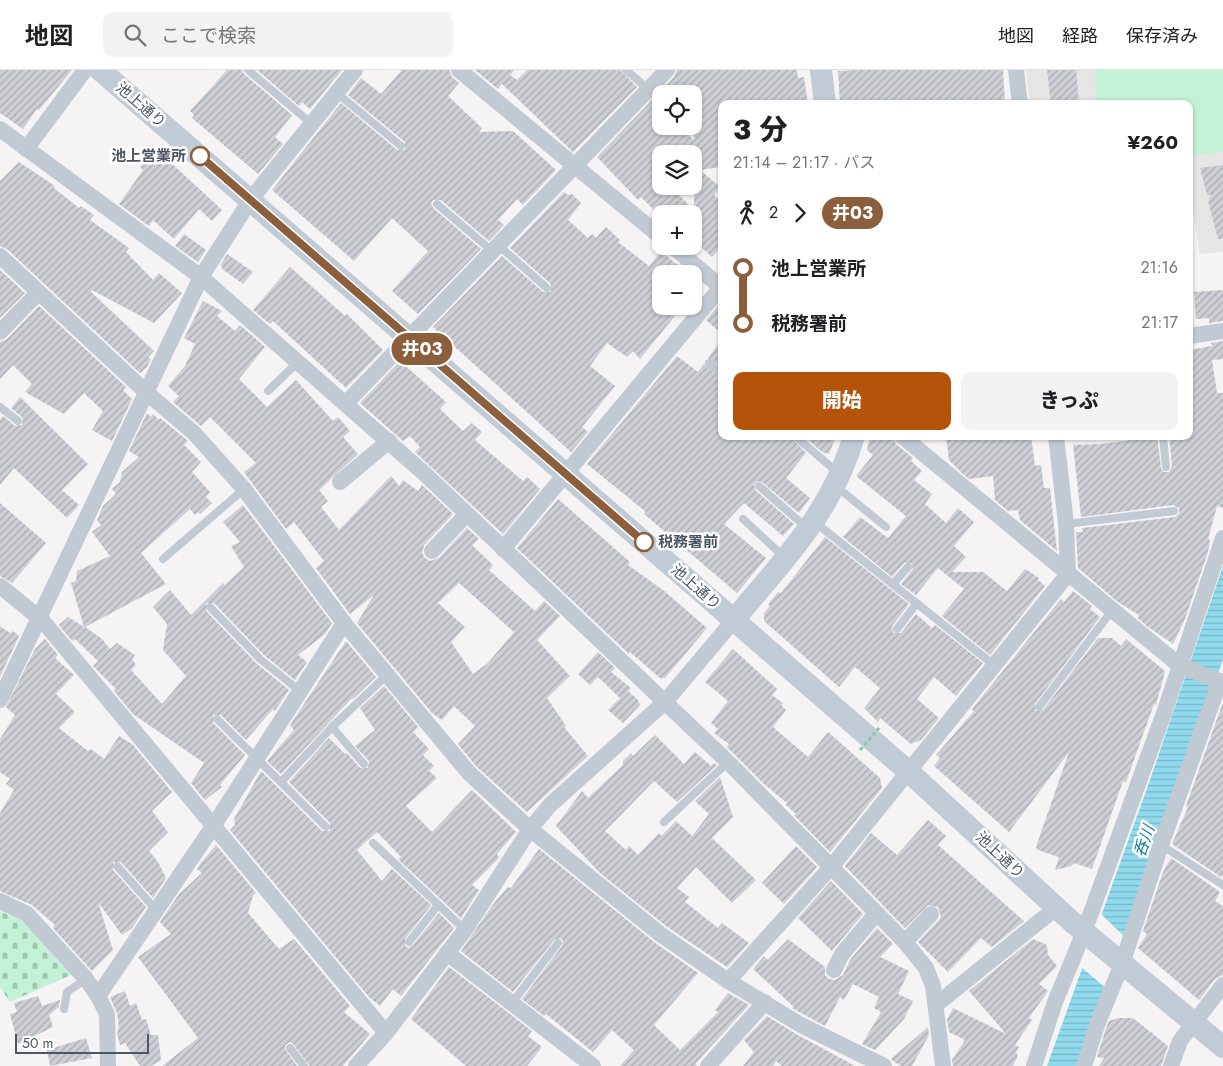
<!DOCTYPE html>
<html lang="ja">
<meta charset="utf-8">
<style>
:root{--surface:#fff;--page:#f2f2f2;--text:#202124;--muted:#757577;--line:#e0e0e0;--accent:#b45309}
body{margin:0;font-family:Jost,"Noto Sans JP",sans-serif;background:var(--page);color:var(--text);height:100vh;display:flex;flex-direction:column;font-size:19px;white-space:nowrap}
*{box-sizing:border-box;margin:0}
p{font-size:16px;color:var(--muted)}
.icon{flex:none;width:28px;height:28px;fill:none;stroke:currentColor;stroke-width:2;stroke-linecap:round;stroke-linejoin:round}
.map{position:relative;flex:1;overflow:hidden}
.panel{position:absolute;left:718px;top:30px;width:475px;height:340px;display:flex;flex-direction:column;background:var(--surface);border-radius:10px;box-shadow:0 1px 4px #0004}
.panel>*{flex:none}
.badge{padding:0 10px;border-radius:16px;font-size:18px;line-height:32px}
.controls{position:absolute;left:652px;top:15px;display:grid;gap:10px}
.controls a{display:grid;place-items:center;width:50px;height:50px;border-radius:10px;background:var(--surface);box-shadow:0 1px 4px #0004;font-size:25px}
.scale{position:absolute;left:15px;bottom:12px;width:134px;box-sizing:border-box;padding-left:5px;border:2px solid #4a5661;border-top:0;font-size:14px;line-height:18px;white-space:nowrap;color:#4a5661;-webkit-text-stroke:4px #fff;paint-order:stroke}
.map>.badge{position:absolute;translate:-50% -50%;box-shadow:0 0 0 2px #fff}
.legs{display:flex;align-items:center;gap:8px;height:55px;padding:0 15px;font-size:16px}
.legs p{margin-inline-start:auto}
.headline{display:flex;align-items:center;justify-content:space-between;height:85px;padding:0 15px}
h1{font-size:28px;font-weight:800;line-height:38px}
.primary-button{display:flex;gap:10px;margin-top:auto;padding:10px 15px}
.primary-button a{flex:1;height:58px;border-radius:10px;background:var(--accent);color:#fff;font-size:20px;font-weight:800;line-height:58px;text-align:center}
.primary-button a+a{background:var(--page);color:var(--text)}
ul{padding:0 15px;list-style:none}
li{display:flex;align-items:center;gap:18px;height:55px;font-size:19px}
li i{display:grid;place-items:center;width:8px;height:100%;margin:0 6px;background:currentColor}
li i::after{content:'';width:12px;height:12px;margin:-6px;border:4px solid;border-radius:50%;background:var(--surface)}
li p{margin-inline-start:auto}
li:first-child i{background:linear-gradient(#0000 50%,currentColor 0)}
li:last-child i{background:linear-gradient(currentColor 50%,#0000 0)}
header{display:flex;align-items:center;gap:30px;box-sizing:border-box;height:70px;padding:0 25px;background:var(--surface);border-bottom:1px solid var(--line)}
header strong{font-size:24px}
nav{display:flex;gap:28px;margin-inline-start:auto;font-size:18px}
.search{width:350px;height:45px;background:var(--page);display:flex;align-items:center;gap:12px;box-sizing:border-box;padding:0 18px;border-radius:10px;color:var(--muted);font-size:19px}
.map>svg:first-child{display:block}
.education{fill:#e6e4e5}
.cemetery{fill:url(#cemetery-stones)}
.garden{fill:#c3f1d5}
.water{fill:url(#water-rules)}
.pier{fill:#f5f3f3}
.building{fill:url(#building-hatch);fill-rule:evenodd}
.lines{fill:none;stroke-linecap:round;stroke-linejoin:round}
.lane{stroke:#c1cad2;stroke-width:8}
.street{stroke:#c1cad2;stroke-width:16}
.secondary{stroke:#c1cbd6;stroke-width:22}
.path-bridge{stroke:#7ad0a6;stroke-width:3;stroke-dasharray:4 2.5;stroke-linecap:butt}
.line-1-casing{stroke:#fff;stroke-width:11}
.line-1{stroke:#8b5e3c;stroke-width:8}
.stop-1-dot{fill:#fff;stroke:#8b5e3c;stroke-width:2.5}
.labels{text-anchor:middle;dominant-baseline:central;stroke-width:5;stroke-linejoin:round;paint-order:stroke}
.street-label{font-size:15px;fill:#4a5661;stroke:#fff}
.stop-label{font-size:15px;font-weight:bold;fill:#4a5661;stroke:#fff;text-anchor:end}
.water-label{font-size:16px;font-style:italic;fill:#0c7c9b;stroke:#fff}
</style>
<header>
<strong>地図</strong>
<div class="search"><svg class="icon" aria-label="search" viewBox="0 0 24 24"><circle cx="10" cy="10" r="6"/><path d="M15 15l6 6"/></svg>ここで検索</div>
<nav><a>地図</a><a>経路</a><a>保存済み</a></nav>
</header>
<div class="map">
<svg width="1223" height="996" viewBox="0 0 1223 996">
<defs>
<pattern id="cemetery-stones" width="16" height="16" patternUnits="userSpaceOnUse" patternTransform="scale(1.25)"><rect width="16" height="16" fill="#c3f1d5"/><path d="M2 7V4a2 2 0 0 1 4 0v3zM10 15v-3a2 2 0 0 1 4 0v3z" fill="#a0c6b0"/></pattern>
<pattern id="water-rules" width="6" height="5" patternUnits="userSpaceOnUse" patternTransform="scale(1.25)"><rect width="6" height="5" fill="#90daee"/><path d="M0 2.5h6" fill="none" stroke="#78b4c4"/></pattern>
<pattern id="building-hatch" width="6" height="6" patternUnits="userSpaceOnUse" patternTransform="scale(1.25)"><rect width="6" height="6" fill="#cdcfd5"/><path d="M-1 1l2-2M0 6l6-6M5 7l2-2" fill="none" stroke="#a8abb0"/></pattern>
</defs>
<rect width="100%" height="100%" fill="#f5f3f3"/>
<!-- education -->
<polygon class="education" points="1026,0 1223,0 1223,182 1200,184 1192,136 1189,137 1189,34 1030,34"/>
<!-- cemetery -->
<polygon class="cemetery" points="0,841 24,852 71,905 10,932 0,917"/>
<!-- garden -->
<polygon class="garden" points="1095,0 1223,0 1223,82 1189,86 1189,34 1097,34"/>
<!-- water -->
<polygon class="water" points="1223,496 1223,589 1219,601 1078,996 1047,996 1150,710"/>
<!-- pier -->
<polygon class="pier" points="1099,842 1127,869 1108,920 1080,896"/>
<!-- building -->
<g class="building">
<polygon points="0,0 72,0 39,40 37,39 23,59 0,43"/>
<polygon points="227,0 242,0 244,4 292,45 275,67 283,74 258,104 192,48 194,45 190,41"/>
<polygon points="257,0 342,0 310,39 302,32 299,36"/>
<polygon points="402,0 449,0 452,7 459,13 448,26 482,58 479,62 513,61 556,100 523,135 517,129 498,150 504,155 489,171 441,130 433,130 431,133 433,138 481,179 418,244 392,221 428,181 392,148 354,191 272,120 341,33 397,80 405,80 405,72 348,25 361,8 381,24"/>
<polygon points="475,0 514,0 510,5 517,10 527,0 620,0 637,17 573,82 502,14 498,19"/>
<path d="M677,0H797L798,8L804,7L808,34H721V97L700,100L720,117L714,125L721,131V177L712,187L694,171V144H658L641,127L638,130L597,87L674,7ZM661,24H694V70L677,56H661ZM661,84H694V140L670,116H661Z"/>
<polygon points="859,0 1003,0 1005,34 840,34 838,1"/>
<polygon points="1047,0 1076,0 1079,34 1051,34"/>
<polygon points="156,79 222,140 212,151 199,139 174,169 153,150 149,156 119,134 143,100 140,97"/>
<polygon points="19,92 55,116 54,118 79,138 81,136 94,145 90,150 129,178 126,182 153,210 159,203 182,223 154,253 92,220 91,222 154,281 148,287 151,289 147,297 140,303 7,179 0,176 0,111"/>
<polygon points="1223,95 1223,169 1218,169 1208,131 1212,125 1207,125 1200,98"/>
<polygon points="564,122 568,125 572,124 581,133 568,150 588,168 592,164 596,168 606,157 620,170 618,172 649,196 661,181 688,204 661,204 661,236 683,236 640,289 633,281 627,287 607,273 590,296 615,316 582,357 588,362 571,382 433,257 502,186 543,222 551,222 551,214 510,178"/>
<polygon points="184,164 206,180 198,192 175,176"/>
<polygon points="227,184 253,202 243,214 222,199 221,194"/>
<polygon points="290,197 345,246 347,244 383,280 346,318 273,251 270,254 253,240"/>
<polygon points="0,200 25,223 0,248"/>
<polygon points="1223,220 1223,251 1209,253 1209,248 1196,249 1194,222"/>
<path d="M203,231L222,241L217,246L235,261L240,255L265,277L239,309L267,337L296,310L333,351L338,347L350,361L343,367L358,384L319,420L328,431L321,437L339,460L391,406L399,416L403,410L418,421L422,415L453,444L424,475L422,483L425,488L430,491L439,488L467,458L479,469L472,475L493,495L489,500L535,541L544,531L560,546L537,570L570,606L547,628L566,656L564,657L588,686L527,742L476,696L458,674L475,656L454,636L442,650L432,643L357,553L374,525L350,544L316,498L324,491L294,452L286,459L244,402L256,393L210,347L201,356L173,332L179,326L168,316L185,296L195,274L184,268ZM459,513L514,562L488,593L473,604L451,572L465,557L438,533Z"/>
<polygon points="721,232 721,263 706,250"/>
<polygon points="39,236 126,317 123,320 132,329 112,371 92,360 103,341 84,323 64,344 25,322 32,314 13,295 0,309 0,272 7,269"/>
<polygon points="721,270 721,297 708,288"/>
<polygon points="1223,271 1223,289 1212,290 1217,323 1223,323 1223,438 1217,436 1208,469 1210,470 1208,482 1185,549 1173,574 1148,557 1138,548 1139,545 1118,532 1078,498 1076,462 1083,462 1082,458 1175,447 1179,444 1179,438 1173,435 1081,447 1073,375 1102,374 1138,369 1138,366 1157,366 1161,398 1163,402 1169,402 1172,396 1169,366 1189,366 1189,359 1191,359 1189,280 1212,276 1211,273"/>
<polygon points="677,286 698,302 704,294 721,309 721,366 790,366 806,383 786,408 810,428 799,443 762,412 758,411 754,414 755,420 794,454 783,466 744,433 724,454 766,488 737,523 644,444 646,442 587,394"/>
<polygon points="400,291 446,332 440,339 463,361 472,353 482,362 475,370 523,411 527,407 540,419 503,464 415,382 420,377 410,366 403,371 360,333"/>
<polygon points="20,327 88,394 62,420 79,435 67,448 14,398 0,415 0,350 3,346 15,356 22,355 23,348 11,338"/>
<polygon points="147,343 151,347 153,344 159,350 160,348 188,371 184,375 201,392 192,402 210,422 206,427 212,433 200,444 198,442 195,445 190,439 141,483 166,514 85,557 102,569 110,579 117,573 135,585 132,589 136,595 131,600 162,634 186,606 163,580 167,554 153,537 170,520 191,545 223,513 225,515 244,497 231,476 240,472 223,452 243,435 332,553 325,564 298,585 307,592 295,610 264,585 214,533 206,533 206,541 256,593 289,620 275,641 273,639 246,670 221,645 213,645 213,653 245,685 220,715 222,717 205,730 191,713 204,693 133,644 114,621 116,619 93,596 98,591 75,569 72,571 59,555 68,547 84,557 71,513 76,511 77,501 110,486 92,462 101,455 97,450 103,436 116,424 112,419 120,412 122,402 139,387 129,381"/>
<polygon points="804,366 836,366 829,384 822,382"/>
<polygon points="870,366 892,366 896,374 913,388 911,391 922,401 914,410 932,424 925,434 946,453 958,438 974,452 954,476 966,487 952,502 983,502 1007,521 1025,499 1039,508 1038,510 1045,516 990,585 942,546 964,519 938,498 916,525 901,514 913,499 911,493 904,493 892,507 843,467 860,447 888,468 906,446 856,406 873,385 867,380"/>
<polygon points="946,366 1031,366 1035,396 1041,395 1044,418 1050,418 1057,481 1020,450 1018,440 1008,441 995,430 993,406 969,409 962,403 949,390"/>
<polygon points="558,429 630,492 628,495 663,520 707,558 665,608 660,608 630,582 629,584 517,478"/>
<polygon points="0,433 46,473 12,513 0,506"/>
<polygon points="825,467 909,534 892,556 893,563 901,563 916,544 932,558 935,555 983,593 956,626 934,607 917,629 939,648 921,670 911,674 880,648 878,652 864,638 880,618 855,597 839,617 764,551 764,543 770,536 768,534 778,522 781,523"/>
<polygon points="1073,521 1092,536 1090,539 1100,547 1035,634 1035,641 1043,640 1098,568 1112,568 1121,576 1126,569 1165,601 1156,635 1154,634 1126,712 1123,711 1092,799 1074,793 1071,796 1055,800 1059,787 1038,780 1036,777 1069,682 1009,762 934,696 940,688 936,685 974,641 972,639 1061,529 1064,532"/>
<polygon points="0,556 10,563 13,561 19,566 0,607"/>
<polygon points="45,569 58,585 55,588 74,605 56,624 75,642 59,658 88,681 91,679 104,689 119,666 133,675 172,722 152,741 168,762 149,781 158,792 166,808 153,828 121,792 113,792 113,800 146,837 132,858 122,865 98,832 113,880 92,901 53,858 55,855 32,835 0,821 0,743 14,720 6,714 10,709 0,702 0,669 15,645 6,637 35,579"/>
<polygon points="346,571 376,607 353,629 352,628 281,704 267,691 294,660 290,655"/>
<polygon points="733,579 777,619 772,625 783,633 781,635 786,640 773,657 808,687 828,662 880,708 882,718 830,782 794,745 796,744 786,735 787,733 764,714 727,677 729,674 714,663 718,659 711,653 728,631 705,612"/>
<polygon points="598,582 615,598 611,602 631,618 628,621 638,630 640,635 623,653 608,640 620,628 598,607 590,615 578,604"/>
<polygon points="384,616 418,657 413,662 429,679 423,685 434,696 429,701 437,708 406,736 432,762 472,720 516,762 497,784 499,788 472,815 479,820 461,848 399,790 401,787 377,762 357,780 382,811 392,799 431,835 405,869 405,876 409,878 413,875 439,843 454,858 401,926 393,919 380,936 369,927 230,760 235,755 234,749 261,701 322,761 330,761 330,753 289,712 329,668 345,684 347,683 360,698 368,698 369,691 355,676 375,660 360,638"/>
<polygon points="1223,632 1223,805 1221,807 1172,774 1188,737 1186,736"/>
<polygon points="655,665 684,694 695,682 711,696 714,693 717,695 677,732 654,711 605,761 626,780 629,776 638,785 659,763 661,766 676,751 692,766 709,744 695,731 720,707 733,747 712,768 756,810 732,833 696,797 677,818 689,827 685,832 718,858 722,853 749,873 727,897 666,856 600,803 556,756 582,721 588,728 623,695 623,691 631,683 633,686"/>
<polygon points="928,750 946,766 938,775 1024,851 992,877 981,868 948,902 918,872 939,850 941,846 938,837 928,835 905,858 845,796 871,763 897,785"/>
<polygon points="216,775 256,823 253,825 248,843 279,879 294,869 350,936 344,942 370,964 343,996 310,996 294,975 290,972 285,975 285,979 297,996 162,996 198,968 138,887 171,864 160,852 179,824 202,803 197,799 200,794"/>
<polygon points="796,776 817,797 784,834 762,813"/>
<polygon points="539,779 654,872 698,903 654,955 680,980 718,942 715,940 728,923 749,935 695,994 697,996 620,996 634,980 612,960 593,982 546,944 544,946 522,929 562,876 563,871 561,868 554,870 513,922 461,881 494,833 508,817 511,818"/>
<polygon points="1171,788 1220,822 1215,831 1223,836 1223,905 1215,909 1199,930 1138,878 1147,864 1143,861 1163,802"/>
<polygon points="831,811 863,844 832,881 798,848"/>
<polygon points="877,858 893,874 880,887 909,901 898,924 913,931 904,949 875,980 862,974 881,942 874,938 879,927 853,914 844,930 840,927 825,956 792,938 794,937 753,899 764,886 768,890 788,869 825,897 825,905 829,909 835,910 843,905 850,890"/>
<polygon points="1033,869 1047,875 1048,885 1057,896 1039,914 1048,921 1029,948 1032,950 1015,975 1019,977 1016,983 1018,985 1013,996 953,996 952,990 965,970 949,962 947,950 953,938 1006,964 969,921"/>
<polygon points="449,897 532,961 528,966 542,977 527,996 466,996 411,949"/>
<polygon points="125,921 130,936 136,933 142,950 146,949 151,965 158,965 161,990 151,996 140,996 125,973 120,975 117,964 119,957 117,943 110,927"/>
<polygon points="38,926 42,936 60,930 59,937 49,945 53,957 18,974 10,944 17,942 14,933"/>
<polygon points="767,946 796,964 855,996 782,996 776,991 773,996 743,996 754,982 744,970"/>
<polygon points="1118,948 1133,948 1168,976 1161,996 1099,996 1104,988 1097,987 1106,958 1109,951"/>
<polygon points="928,957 929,965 912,996 901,996 893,991 891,989"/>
<polygon points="86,968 92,988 50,996 47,980"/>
</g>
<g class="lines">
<!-- lane -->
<g class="lane">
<polyline points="248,0 312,54"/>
<polyline points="626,0 648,19"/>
<polyline points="337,23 401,76"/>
<polyline points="437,134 492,181"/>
<polyline points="498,175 547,218"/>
<polyline points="709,293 721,304"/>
<polyline points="268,321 298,292"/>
<polyline points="0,337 18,351"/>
<polyline points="795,366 837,402"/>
<polyline points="1163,366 1166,397"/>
<polyline points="759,416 807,458"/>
<polyline points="837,417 886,457"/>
<polyline points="743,449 783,486"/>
<polyline points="816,453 994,595"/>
<polyline points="1066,454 1174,441"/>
<polyline points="163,489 244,419"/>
<polyline points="893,514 908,497"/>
<polyline points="210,537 260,589 300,621"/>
<polyline points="897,559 917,533"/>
<polyline points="1039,637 1113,539"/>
<polyline points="217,649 326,757"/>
<polyline points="332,657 364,694"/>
<polyline points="282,711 332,657 387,605"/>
<polyline points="664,752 728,692"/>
<polyline points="373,773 465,860"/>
<polyline points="1161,775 1223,815"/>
<polyline points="117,796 157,841"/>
<polyline points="409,872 438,835"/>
<polyline points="512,933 558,873"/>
<polyline points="64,939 67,922 86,909"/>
<polyline points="290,978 304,996"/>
</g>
<!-- street -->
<g class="street">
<polyline points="459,0 661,167"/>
<polyline points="1016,0 1020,34"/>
<polyline points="0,59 201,207 426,405 728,692 905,872 926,898 933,916 943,996"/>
<polyline points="26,79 85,0"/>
<polyline points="672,176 721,217"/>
<polyline points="0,186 147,323 194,363 244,419 344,553 469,703 530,759 660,864 728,911 801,955 884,996"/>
<polyline points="0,262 38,223"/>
<polyline points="1189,266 1223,261"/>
<polyline points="346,333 667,0"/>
<polyline points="902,366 1179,595 1223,613"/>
<polyline points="340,412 389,371"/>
<polyline points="503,479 721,217"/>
<polyline points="432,481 467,444"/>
<polyline points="0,516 42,550 386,963"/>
<polyline points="0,630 201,207 251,129 355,0"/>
<polyline points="0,831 27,844 86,909 98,926 107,944 108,996"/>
<polyline points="905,872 931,844"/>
<polyline points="447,883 593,996"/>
<polyline points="834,900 842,884 876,844"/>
<polyline points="728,911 832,796 1068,504 1066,454 1056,366"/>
<polyline points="98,926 214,755 344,553"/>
<polyline points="937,934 1056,838"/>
<polyline points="356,996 386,963 465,860 530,759 550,735 665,632 734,550"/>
<polyline points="708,996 765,932"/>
<polyline points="1034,996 1055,932 1084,862 1164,643 1223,468"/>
<polyline points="1084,996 1097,955 1122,894 1161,775 1220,611"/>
<polyline points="1171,996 1180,971 1223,915"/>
</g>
<!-- secondary -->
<g class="secondary">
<polyline points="100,0 909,702 1071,851 1223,977"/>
<polyline points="821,0 825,34"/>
<path d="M734,550C784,489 831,444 854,366"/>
</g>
<!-- path-bridge -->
<polyline class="path-bridge" points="860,680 879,658"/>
</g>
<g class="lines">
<!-- line-1 casing -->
<g class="line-1-casing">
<polyline id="line-1" points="200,86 644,472"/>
</g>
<!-- line-1 -->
<use href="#line-1" class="line-1"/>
</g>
<!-- markers -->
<g class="stop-1-dot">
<circle cx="200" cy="86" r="9"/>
<circle cx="644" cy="472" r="9"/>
</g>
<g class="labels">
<!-- street labels -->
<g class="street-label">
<text transform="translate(141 35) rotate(41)">池上通り</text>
<text transform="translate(696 517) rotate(41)">池上通り</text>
<text transform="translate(1000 785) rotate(43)">池上通り</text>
</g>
<!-- stop labels -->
<g class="stop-label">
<text x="186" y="86">池上営業所</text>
<text x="658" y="472" text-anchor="start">税務署前</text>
</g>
<!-- water labels -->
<g class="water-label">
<text transform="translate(1144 771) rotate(-71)">呑川</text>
</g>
</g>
</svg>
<div class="controls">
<a><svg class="icon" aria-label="locate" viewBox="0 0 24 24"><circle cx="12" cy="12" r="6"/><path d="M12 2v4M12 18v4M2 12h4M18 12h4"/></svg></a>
<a><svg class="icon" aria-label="layers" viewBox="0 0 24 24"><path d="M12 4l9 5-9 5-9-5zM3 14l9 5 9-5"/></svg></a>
<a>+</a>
<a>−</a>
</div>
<div class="scale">50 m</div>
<b class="badge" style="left:422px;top:279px;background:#8b5e3c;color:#fff">井03</b>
<section class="panel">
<div class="headline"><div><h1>3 分</h1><p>21:14 – 21:17 · バス</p></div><b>¥260</b></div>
<div class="legs"><svg class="icon" aria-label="walk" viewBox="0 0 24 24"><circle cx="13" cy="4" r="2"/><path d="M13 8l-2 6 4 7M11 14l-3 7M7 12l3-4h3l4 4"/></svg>2<svg class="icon" aria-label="forward" viewBox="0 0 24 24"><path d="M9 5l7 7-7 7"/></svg><b class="badge" style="background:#8b5e3c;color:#fff">井03</b></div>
<ul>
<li><i style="color:#8b5e3c"></i><b>池上営業所</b><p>21:16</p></li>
<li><i style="color:#8b5e3c"></i><b>税務署前</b><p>21:17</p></li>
</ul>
<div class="primary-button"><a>開始</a><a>きっぷ</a></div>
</section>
</div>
